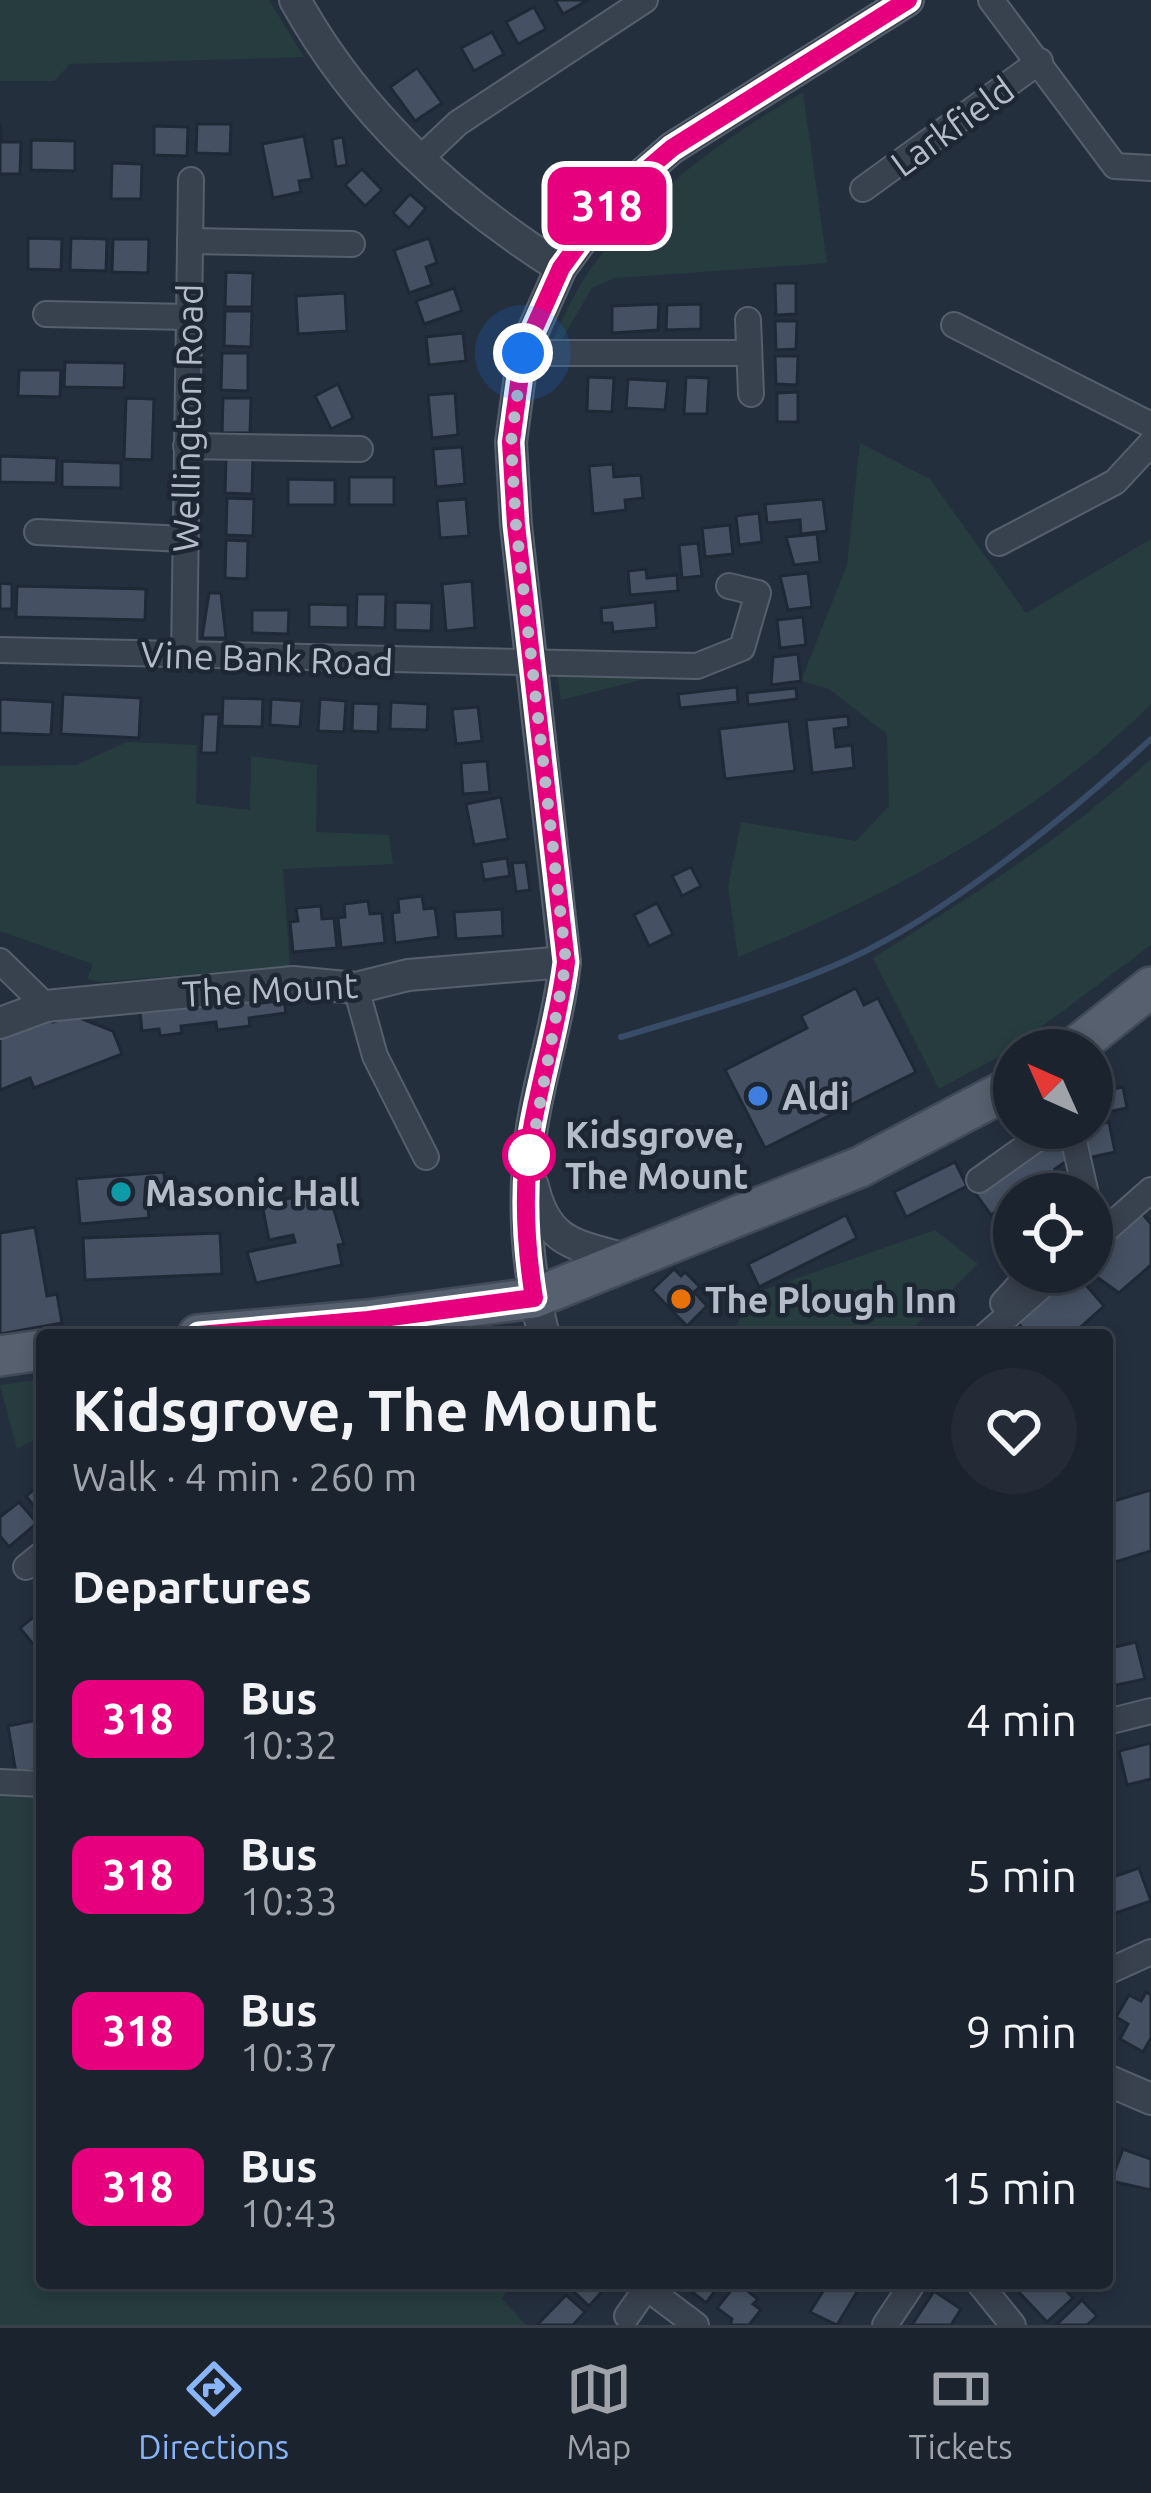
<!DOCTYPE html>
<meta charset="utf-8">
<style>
:root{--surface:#1b232e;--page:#242b36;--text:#f1f3f6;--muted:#a0a4aa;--line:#39404a;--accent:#8ab4f8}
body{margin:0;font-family:Ubuntu,sans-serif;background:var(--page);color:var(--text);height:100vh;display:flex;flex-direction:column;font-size:45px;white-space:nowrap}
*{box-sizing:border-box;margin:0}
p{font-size:39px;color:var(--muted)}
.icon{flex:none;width:66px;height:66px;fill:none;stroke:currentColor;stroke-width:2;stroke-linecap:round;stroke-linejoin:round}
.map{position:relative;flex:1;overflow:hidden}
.panel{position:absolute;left:36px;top:1329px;width:1077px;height:960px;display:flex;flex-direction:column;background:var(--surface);border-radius:12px;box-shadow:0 6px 18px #0003,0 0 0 3px var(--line)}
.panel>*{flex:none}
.badge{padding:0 24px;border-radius:18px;font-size:42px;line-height:78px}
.needle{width:78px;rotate:315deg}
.fabs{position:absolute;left:993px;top:1029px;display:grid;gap:24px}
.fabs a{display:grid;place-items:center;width:120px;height:120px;border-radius:50%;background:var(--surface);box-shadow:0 6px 18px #0003,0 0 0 3px var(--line);font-size:60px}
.you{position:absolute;width:60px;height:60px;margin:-30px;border:9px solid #fff;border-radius:50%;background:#1a73e8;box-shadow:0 0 0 18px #1a73e833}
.map>.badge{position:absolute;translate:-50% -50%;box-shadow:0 0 0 6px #fff}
h2{padding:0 36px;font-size:45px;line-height:108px}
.round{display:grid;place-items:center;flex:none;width:126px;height:126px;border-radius:63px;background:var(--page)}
.overview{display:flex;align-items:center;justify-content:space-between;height:204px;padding:0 36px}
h1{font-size:57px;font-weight:600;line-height:90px}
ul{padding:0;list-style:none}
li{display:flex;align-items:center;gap:36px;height:156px;padding:0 36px}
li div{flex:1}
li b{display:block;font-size:45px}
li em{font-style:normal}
li .badge{min-width:132px;font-weight:700;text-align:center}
.dock{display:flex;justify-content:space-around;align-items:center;height:168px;border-top:3px solid var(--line);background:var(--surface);font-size:33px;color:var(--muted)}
.dock a{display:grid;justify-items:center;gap:6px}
.dock .selected{color:var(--accent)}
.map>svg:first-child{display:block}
.green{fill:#263c3f}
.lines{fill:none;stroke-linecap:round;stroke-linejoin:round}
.stream{stroke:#394c67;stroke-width:6}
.building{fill:#455162;stroke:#1f2835;stroke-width:3}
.minor-casing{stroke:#565f6c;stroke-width:28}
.tertiary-casing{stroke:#565f6c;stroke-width:34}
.primary-casing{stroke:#414a57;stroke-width:44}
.minor{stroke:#38414e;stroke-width:24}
.tertiary{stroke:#38414e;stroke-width:30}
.primary{stroke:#56606e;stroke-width:39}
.line-casing{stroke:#fff;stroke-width:27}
.line{stroke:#e6007e;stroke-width:18}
.walk{stroke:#b4bcc9;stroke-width:12;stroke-dasharray:0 21.6}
.shop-dot{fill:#3f7fe0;stroke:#1d2633;stroke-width:4.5}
.stop-dot{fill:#fff;stroke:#e6007e;stroke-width:6}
.culture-dot{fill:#0f9aa8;stroke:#1d2633;stroke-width:4.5}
.food-dot{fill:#e8710a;stroke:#1d2633;stroke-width:4.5}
.labels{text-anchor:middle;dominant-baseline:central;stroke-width:9;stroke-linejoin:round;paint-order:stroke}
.street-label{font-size:36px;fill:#b4bcc9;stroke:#1d2633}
.poi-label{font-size:36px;font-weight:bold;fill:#b4bcc9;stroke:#1d2633;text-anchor:start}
.stop-label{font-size:36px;font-weight:bold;fill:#b4bcc9;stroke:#1d2633;text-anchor:start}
</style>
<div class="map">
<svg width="1151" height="2325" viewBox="0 0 1151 2325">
<rect width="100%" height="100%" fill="#242f3e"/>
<!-- green -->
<g class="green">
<polygon points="0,0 269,0 304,57 70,64 54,81 0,81"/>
<path d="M803,92L827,263L615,278L592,288L560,343L549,346C562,322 573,294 589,271C644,195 723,139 803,92Z"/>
<path d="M860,443L930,479L1026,613L1151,539V704C1037,818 886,897 738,957L728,886L741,822L856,841L889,806L887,734L829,689L801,681L847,565Z"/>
<polygon points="556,666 697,666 561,700"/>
<polygon points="127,742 197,745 196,804 250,810 251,756 317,765 316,832 389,835 393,864 283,869 290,966 101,982 87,979 93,964 0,931 0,766 76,765"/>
<path d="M1151,759V945L1009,1051L939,1089L873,958C969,898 1067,836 1151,759Z"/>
<polygon points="935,1230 978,1264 906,1335 731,1335 755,1293"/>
<polygon points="42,1379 42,1436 17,1449 0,1385"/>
<polygon points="0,1793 42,1796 42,2283 511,2283 502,2299 526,2325 0,2325"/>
</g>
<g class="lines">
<!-- stream -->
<path class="stream" d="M621,1037C695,1015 776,992 847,960C944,916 1073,812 1151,739"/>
</g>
<!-- building -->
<g class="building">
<polygon points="555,0 588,0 563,14"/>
<polygon points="534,7 546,29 518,44 506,22"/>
<polygon points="492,32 504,54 474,71 461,48"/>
<polygon points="417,68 442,103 415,121 390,87"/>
<polygon points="0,122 2,142 21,142 20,174 0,174"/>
<polygon points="197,124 231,124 230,154 196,153"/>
<polygon points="154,126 188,127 187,156 154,155"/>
<polygon points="304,136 312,179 299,181 301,192 273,198 262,144"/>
<polygon points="343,137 347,165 336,167 332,139"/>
<polygon points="31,140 75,141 75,171 31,170"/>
<polygon points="112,163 142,164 141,199 111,199"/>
<polygon points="362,169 382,190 365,206 345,185"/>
<polygon points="410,194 426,208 409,228 393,213"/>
<polygon points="28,238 62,239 61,270 28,269"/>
<polygon points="71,238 107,239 106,271 70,270"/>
<polygon points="429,238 437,263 426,267 432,285 409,293 394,250"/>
<polygon points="113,239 149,239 148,273 112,272"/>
<polygon points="226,272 253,273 252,307 225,307"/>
<polygon points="775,283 796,283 796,314 776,315"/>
<polygon points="454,288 462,311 424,324 416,301"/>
<polygon points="345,293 347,331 298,334 296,296"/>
<polygon points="659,304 658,330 612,333 612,306"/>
<polygon points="701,304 701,329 666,330 667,305"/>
<polygon points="225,311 252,311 251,347 224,346"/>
<polygon points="775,321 797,321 796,349 776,350"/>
<polygon points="463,333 466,361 429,365 426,337"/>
<polygon points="222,353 248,353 248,391 221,390"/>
<polygon points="775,356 798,356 797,385 776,384"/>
<polygon points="65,362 125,363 124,388 64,387"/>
<polygon points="19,370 61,370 60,397 18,396"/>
<polygon points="588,377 614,378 612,412 587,411"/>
<polygon points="686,377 709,378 707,414 684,414"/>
<polygon points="628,379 668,381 665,410 626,408"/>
<polygon points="338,384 353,418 331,429 315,396"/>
<polygon points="798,392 798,422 777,422 777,393"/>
<polygon points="455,393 458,435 432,438 428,395"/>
<polygon points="126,398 154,399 152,460 124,459"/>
<polygon points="223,398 251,398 250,433 222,433"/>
<polygon points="462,447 465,484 436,487 433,449"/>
<polygon points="0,456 57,458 56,483 0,482"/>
<polygon points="226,457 253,457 252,494 225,493"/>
<polygon points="62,461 121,463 121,488 62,487"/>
<polygon points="613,464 614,477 641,475 643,498 625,500 626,510 593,514 589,466"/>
<rect x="349" y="477" width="45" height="28"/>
<polygon points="288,479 335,480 335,505 288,505"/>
<polygon points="227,498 254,499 253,536 226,535"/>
<polygon points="466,499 469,536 440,538 437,501"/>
<polygon points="823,499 827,531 801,534 800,520 767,523 765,504"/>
<polygon points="759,513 762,542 739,545 736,516"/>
<polygon points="730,525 733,554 705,557 702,528"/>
<polygon points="817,534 820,562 794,565 786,537"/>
<polygon points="226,540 248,541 247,579 225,578"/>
<polygon points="698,543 702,576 682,578 679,545"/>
<polygon points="646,569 647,578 677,575 678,591 630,595 628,571"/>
<polygon points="808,573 812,607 788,610 780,576"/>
<polygon points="472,581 475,628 446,631 442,584"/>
<polygon points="0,583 12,584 12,609 0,609"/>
<polygon points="17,586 146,589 145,620 16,617"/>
<polygon points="209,593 221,593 226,638 202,638"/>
<polygon points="357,594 386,594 385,628 356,627"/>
<polygon points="395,602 432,603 431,631 395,630"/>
<polygon points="655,602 657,628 613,632 612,623 602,623 601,608"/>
<polygon points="309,604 348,605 348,628 309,627"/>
<polygon points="252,610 289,610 288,634 252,633"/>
<polygon points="803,617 806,645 780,648 777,620"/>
<polygon points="798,654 801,681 771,685 773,657"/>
<polygon points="737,687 738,702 680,708 678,694"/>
<polygon points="796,688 797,699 748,705 747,693"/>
<polygon points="63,694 141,698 139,738 61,734"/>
<polygon points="223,698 263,699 262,727 222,726"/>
<polygon points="0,699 53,702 51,735 0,733"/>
<polygon points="271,699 302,701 300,727 270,725"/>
<polygon points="320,699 346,701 344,732 318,731"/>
<polygon points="391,702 428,704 427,730 390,729"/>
<polygon points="353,703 379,704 378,732 352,731"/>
<polygon points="478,707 482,741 456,744 452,709"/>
<polygon points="203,714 219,714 217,753 201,753"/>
<polygon points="848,716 849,727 834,729 836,747 852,745 854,768 812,773 806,720"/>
<polygon points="789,721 795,771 725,779 719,729"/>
<polygon points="487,761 490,792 463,794 461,763"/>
<polygon points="501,797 508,839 474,845 466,804"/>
<polygon points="507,858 510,876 484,880 481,862"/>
<polygon points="526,862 530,890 516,892 512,863"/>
<polygon points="691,867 701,886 682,896 672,876"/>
<polygon points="422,896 424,909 435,908 439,937 395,943 392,913 399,912 398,899"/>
<polygon points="368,901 370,914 382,913 385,943 341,948 338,918 345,917 344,904"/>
<polygon points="657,903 673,934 649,946 634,915"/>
<polygon points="321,906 322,919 334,918 337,948 293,952 290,922 298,921 296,908"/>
<polygon points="502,909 503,936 456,939 454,912"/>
<polygon points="856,988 864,1005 878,998 916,1072 765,1148 725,1070 807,1028 801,1016"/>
<polygon points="253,999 253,1004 284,1000 286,1013 249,1018 250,1026 217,1030 216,1022 181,1026 182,1033 160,1036 159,1029 142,1031 140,1012"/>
<polygon points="50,1015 53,1022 72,1015 113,1031 122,1054 34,1088 30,1078 0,1090 0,1033"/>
<polygon points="1098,1083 1103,1109 1092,1111 1092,1084"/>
<polygon points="1123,1087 1127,1108 1107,1112 1103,1091"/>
<polygon points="1109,1122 1115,1152 1088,1158 1082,1128"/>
<polygon points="1055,1135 1071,1158 1055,1169 1065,1183 1049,1194 1014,1194 1014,1219 1007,1224 997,1211 991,1215 975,1193"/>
<polygon points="955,1162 967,1186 906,1217 894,1192"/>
<polygon points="164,1172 166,1205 148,1207 149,1218 80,1224 76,1179"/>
<polygon points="328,1190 344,1244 338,1245 342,1265 256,1283 247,1252 295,1242 293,1235 269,1240 262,1204"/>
<polygon points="1142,1213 1151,1224 1151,1265 1119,1293 1090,1272 1092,1258"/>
<polygon points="846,1215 857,1238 759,1287 748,1264"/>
<polygon points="35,1227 47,1296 57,1294 62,1323 0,1334 0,1233"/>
<polygon points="220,1233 222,1274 85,1280 83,1238"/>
<polygon points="674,1269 681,1276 685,1272 700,1287 694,1292 707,1306 687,1326 652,1290"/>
<polygon points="1075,1272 1104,1306 1072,1335 1029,1335 1018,1323"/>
<polygon points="42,1483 42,1516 26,1496"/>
<polygon points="1151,1490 1151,1551 1109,1564 1107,1503"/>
<polygon points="19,1502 37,1523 9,1547 0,1536 0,1517"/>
<polygon points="42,1610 42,1645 37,1649 20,1628"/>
<polygon points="1136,1642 1145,1679 1107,1687 1107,1649"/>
<polygon points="42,1719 42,1769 16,1773 8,1726"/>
<polygon points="1151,1743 1151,1779 1127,1785 1119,1751"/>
<polygon points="1139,1868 1151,1901 1110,1915 1107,1879"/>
<polygon points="1146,1992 1151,1995 1151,2038 1143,2052 1120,2039 1128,2024 1116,2017 1129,1995 1141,2001"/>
<polygon points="1123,2149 1151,2159 1151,2190 1111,2181"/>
<polygon points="576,2283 606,2283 608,2285 589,2306 571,2289"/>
<polygon points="681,2283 721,2283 706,2303"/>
<polygon points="737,2283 758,2299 753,2304 761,2310 749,2325 730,2325 732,2319 717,2308"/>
<polygon points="828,2283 843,2283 857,2292 837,2325 810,2312"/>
<polygon points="1023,2283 1059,2283 1073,2298 1047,2322 1016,2289"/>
<polygon points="934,2291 961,2309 951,2325 912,2325"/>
<polygon points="566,2295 585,2312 573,2325 537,2325"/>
<polygon points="1082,2300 1097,2316 1087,2325 1056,2325"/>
</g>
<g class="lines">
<!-- minor casing -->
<g class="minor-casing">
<g id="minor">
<polyline points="991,0 1115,166 1151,168"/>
<polyline points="419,160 458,123 645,0"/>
<polyline points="863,189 1040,61"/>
<polyline points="190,241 352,244"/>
<polyline points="46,314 188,317"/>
<polyline points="748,320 751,394"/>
<polyline points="954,325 1151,425"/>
<polyline points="523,353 749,353"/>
<polyline points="186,446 360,449"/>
<polyline points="37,532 184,539"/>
<polyline points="999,543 1115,482 1151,443"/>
<polyline points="0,650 697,666 742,648 758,593 729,586"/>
<polyline points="184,655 191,180"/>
<polyline points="0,961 46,1006"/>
<polyline points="356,988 375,1056 426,1157"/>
<polyline points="1071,1128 1086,1194"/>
<polyline points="979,1180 1052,1128"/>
<polyline points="1092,1242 1151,1190"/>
<polyline points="1003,1303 1031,1272"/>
<polyline points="986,1335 1058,1272"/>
<polyline points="26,1567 42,1554"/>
<polyline points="1107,1722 1151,1711"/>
<polyline points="0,1782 42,1784"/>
<polyline points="1107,1972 1151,1952"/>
<polyline points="979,2283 1013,2325"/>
<polyline points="647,2288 696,2325"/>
<polyline points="627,2316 650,2283"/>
<polyline points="885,2325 913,2283"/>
</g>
</g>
<!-- tertiary casing -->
<g class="tertiary-casing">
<g id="tertiary">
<path d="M295,0C358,114 452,199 561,268"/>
<polyline points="0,1023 46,1006 293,982 356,988 408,975 565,962"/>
<path d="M533,1186C547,1246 578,1245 632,1261"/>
<path d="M544,1335C526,1268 522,1203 531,1134C539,1076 559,1021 565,962L516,525L511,442L523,353L561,268L609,203L672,148L908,0"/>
<polyline points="1107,2080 1151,2099"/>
</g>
</g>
<!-- primary casing -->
<g class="primary-casing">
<g id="primary">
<polyline points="1072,1050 1151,987"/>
<polyline points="198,1335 368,1320 534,1298 860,1167 1014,1086"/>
<polyline points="0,1356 42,1350"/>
</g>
</g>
<!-- minor -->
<use href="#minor" class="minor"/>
<!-- tertiary -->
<use href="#tertiary" class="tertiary"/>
<!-- primary -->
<use href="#primary" class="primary"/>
</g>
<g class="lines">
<!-- line casing -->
<g class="line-casing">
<path id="line" d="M199,1335L368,1320L534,1298C525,1242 522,1185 532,1128C542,1072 559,1019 566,962L516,525L511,442L523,353L561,268L609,202L672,148L908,0"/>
</g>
<!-- line -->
<use href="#line" class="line"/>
<!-- walk -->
<polyline class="walk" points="523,353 511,442 516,525 566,962 528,1168 529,1155"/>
</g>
<!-- markers -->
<circle class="shop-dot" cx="758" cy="1096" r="12"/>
<circle class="stop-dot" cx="529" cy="1155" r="24"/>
<circle class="culture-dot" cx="121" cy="1192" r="12"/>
<circle class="food-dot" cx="681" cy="1299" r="12"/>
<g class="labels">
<!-- street labels -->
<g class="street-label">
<text transform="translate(952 126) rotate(-36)">Larkfield</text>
<text transform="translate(187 418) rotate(-89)">Wellington Road</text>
<text transform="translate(267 658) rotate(2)">Vine Bank Road</text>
<text transform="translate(270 989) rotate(-3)">The Mount</text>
</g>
<!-- poi labels -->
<g class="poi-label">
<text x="782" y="1096">Aldi</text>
<text x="145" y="1192">Masonic Hall</text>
<text x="705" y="1299">The Plough Inn</text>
</g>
<!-- stop labels -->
<g class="stop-label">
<text x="565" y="1134">Kidsgrove,<tspan x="565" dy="41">The Mount</tspan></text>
</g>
</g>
</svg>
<div class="fabs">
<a><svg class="needle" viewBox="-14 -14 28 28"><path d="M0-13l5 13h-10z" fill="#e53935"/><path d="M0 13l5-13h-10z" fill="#a0a4aa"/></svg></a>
<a><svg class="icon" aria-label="locate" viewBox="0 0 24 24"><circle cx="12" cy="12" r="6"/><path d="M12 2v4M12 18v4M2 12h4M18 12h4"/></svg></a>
</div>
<div class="you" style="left:523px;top:353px"></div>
<b class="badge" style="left:607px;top:206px;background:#e6007e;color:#fff">318</b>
<section class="panel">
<div class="overview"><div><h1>Kidsgrove, The Mount</h1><p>Walk · 4 min · 260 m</p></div><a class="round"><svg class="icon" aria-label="heart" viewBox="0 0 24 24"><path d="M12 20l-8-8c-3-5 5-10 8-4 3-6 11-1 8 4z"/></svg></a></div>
<h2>Departures</h2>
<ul>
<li><span class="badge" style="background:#e6007e;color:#fff">318</span><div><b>Bus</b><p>10:32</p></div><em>4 min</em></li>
<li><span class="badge" style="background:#e6007e;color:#fff">318</span><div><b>Bus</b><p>10:33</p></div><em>5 min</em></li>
<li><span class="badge" style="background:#e6007e;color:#fff">318</span><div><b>Bus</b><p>10:37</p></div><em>9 min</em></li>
<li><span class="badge" style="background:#e6007e;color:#fff">318</span><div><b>Bus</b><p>10:43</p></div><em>15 min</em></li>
</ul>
</section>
</div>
<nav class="dock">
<a class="selected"><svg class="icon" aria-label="directions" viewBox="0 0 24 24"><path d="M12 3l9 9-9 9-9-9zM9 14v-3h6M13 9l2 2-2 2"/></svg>Directions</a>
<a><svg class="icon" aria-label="map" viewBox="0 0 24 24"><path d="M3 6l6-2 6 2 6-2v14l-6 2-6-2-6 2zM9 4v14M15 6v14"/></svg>Map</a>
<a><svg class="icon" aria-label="tickets" viewBox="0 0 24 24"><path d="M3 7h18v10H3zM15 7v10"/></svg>Tickets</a>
</nav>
